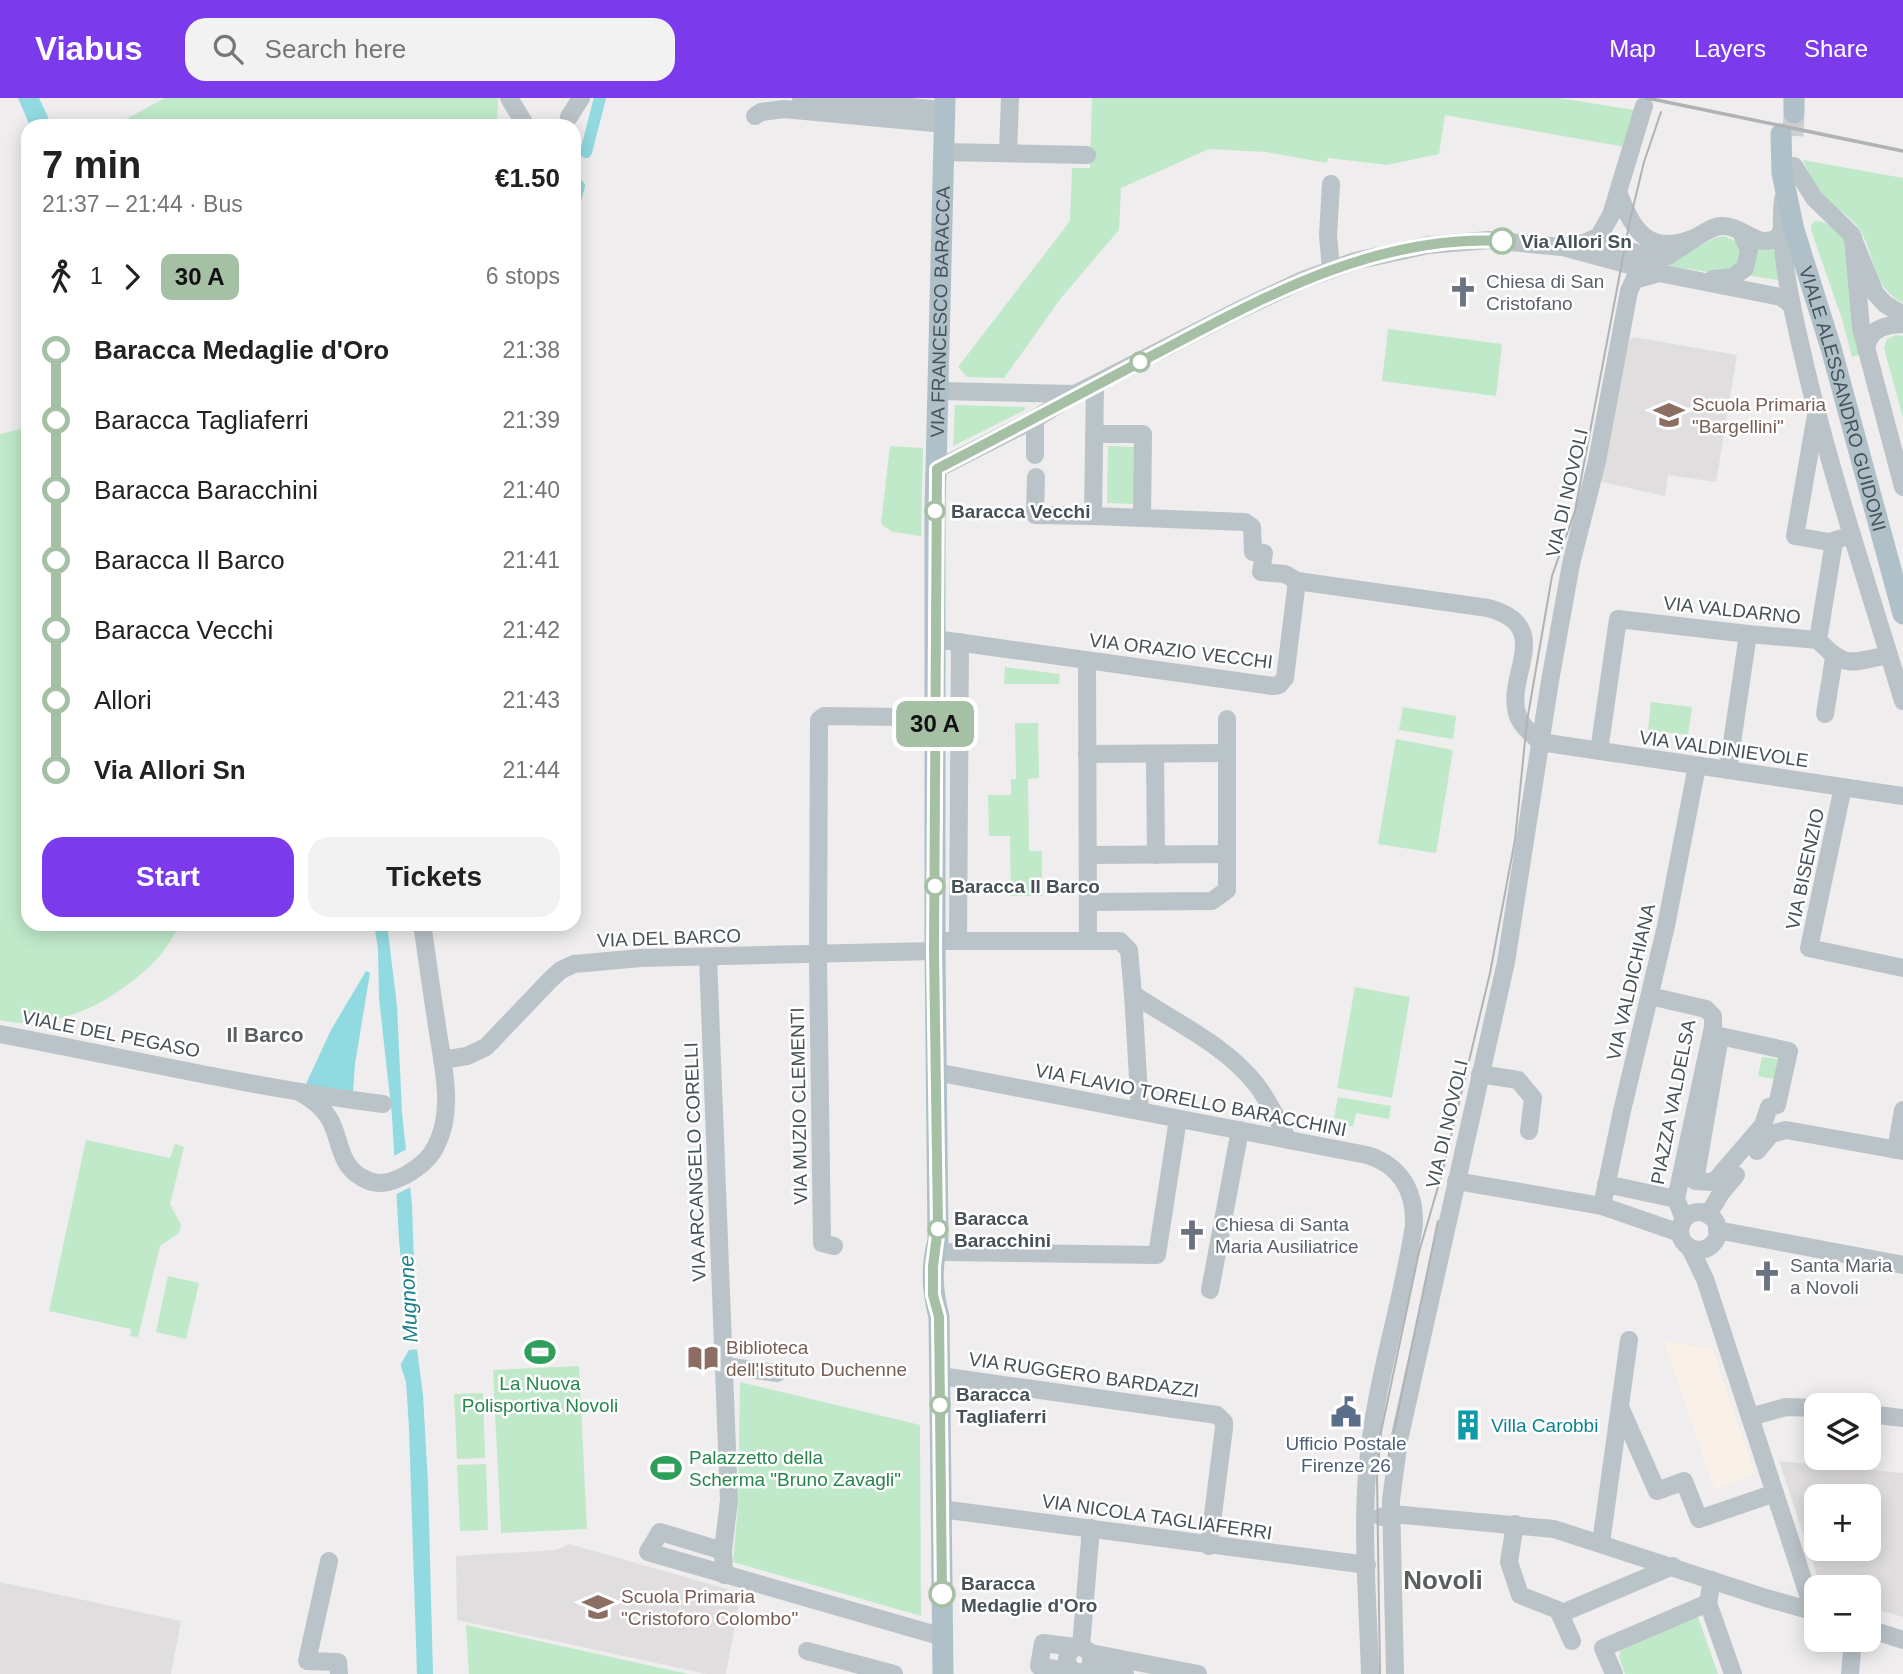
<!DOCTYPE html>
<meta charset="utf-8">
<style>
:root{--surface:#fff;--page:#f2f2f2;--text:#222;--muted:#767676;--accent:#7c3aed}
body{margin:0;font-family:Helvetica,sans-serif;background:var(--page);color:var(--text);height:100vh;display:flex;flex-direction:column;font-size:26px;white-space:nowrap}
*{box-sizing:border-box;margin:0}
p{font-size:23px;color:var(--muted)}
.icon{flex:none;width:38px;height:38px;fill:none;stroke:currentColor;stroke-width:2;stroke-linecap:round;stroke-linejoin:round}
.map{position:relative;flex:1;overflow:hidden}
.drawer{position:absolute;left:21px;top:21px;width:560px;height:812px;display:flex;flex-direction:column;background:var(--surface);border-radius:21px;box-shadow:0 4px 18px #0003}
.drawer>*{flex:none}
.badge{padding:0 14px;border-radius:10px;font-size:24px;line-height:46px}
.controls{position:absolute;left:1804px;top:1295px;display:grid;gap:14px}
.controls a{display:grid;place-items:center;width:77px;height:77px;border-radius:14px;background:var(--surface);box-shadow:0 4px 18px #0003;font-size:35px}
.map>.badge{position:absolute;translate:-50% -50%;box-shadow:0 0 0 4px #fff}
.legs{display:flex;align-items:center;gap:10px;height:77px;padding:0 21px;font-size:23px}
.legs p{margin-inline-start:auto}
.overview{display:flex;align-items:center;justify-content:space-between;height:119px;padding:0 21px}
h1{font-size:38px;font-weight:800;line-height:52px}
.action{display:flex;gap:14px;margin-top:auto;padding:14px 21px}
.action a{flex:1;height:80px;border-radius:21px;background:var(--accent);color:#fff;font-size:28px;font-weight:800;line-height:80px;text-align:center}
.action a+a{background:var(--page);color:var(--text)}
ul{padding:0 21px;list-style:none}
li{display:flex;align-items:center;gap:24px;height:70px;font-size:26px}
li i{display:grid;place-items:center;width:10px;height:100%;margin:0 9px;background:currentColor}
li i::after{content:'';width:18px;height:18px;margin:-9px;border:5px solid;border-radius:50%;background:var(--surface)}
li p{margin-inline-start:auto}
li:first-child i{background:linear-gradient(#0000 50%,currentColor 0)}
li:last-child i{background:linear-gradient(currentColor 50%,#0000 0)}
header{display:flex;align-items:center;gap:42px;box-sizing:border-box;height:98px;padding:0 35px;background:var(--accent);color:#fff}
header strong{font-size:33px}
nav{display:flex;gap:38px;margin-inline-start:auto;font-size:24px}
.search{width:490px;height:63px;background:var(--page);display:flex;align-items:center;gap:18px;box-sizing:border-box;padding:0 24px;border-radius:21px;color:var(--muted);font-size:26px}
.map>svg:first-child{display:block}
.commercial{fill:#f9f1e7}
.education{fill:#e0dede;fill-rule:evenodd}
.green{fill:#c0e9ca}
.water{fill:#92dae1}
.pier{fill:#efeded}
.lines{fill:none;stroke-linecap:round;stroke-linejoin:round}
.canal{stroke:#92dae1;stroke-width:12}
.major-tunnel{stroke:#cdcecf;stroke-width:21;stroke-dasharray:21 10;stroke-linecap:butt}
.minor{stroke:#bac3c8;stroke-width:18}
.major{stroke:#afc0c9;stroke-width:21}
.tram{stroke:#b0b3b6;stroke-width:2}
.rail{stroke:#b0b3b6;stroke-width:3.5}
.line-1-casing{stroke:#fff;stroke-width:16}
.line-1{stroke:#a6c0a6;stroke-width:10}
.stop-1-dot{fill:#fff;stroke:#a6c0a6;stroke-width:3.5}
.labels{text-anchor:middle;dominant-baseline:central;stroke-width:5;stroke-linejoin:round;paint-order:stroke}
.stop-label{font-size:19px;font-weight:bold;fill:#475258;stroke:#fff;text-anchor:start}
.worship-label{font-size:19px;fill:#5b616d;stroke:#fff;text-anchor:start}
.street-label{font-size:19px;fill:#475258;stroke:#fff}
.education-label{font-size:19px;fill:#785e54;stroke:#fff;text-anchor:start}
.leisure-label{font-size:19px;fill:#27864d;stroke:#fff}
.culture-label{font-size:19px;fill:#0d838f;stroke:#fff;text-anchor:start}
.service-label{font-size:19px;fill:#4e5e75;stroke:#fff}
.neighbourhood-label{font-size:21px;font-weight:bold;fill:#5a5e61;stroke:#fff}
.water-label{font-size:21px;font-style:italic;fill:#1c8089;stroke:#fff}
.district-label{font-size:26px;font-weight:bold;fill:#5a5e61;stroke:#fff}
</style>
<header>
<strong>Viabus</strong>
<div class="search"><svg class="icon" aria-label="search" viewBox="0 0 24 24"><circle cx="10" cy="10" r="6"/><path d="M15 15l6 6"/></svg>Search here</div>
<nav><a>Map</a><a>Layers</a><a>Share</a></nav>
</header>
<div class="map">
<svg width="1903" height="1576" viewBox="0 0 1903 1576">
<rect width="100%" height="100%" fill="#efeded"/>
<!-- commercial -->
<polygon class="commercial" points="1664,1244 1712,1250 1755,1375 1715,1392"/>
<!-- education -->
<g class="education">
<polygon points="1633,239 1737,257 1716,384 1668,377 1665,398 1598,383 1626,244"/>
<path d="M1779,1363L1903,1375V1519L1869,1509V1489H1821ZM1816,1398H1869V1451H1816Z"/>
<polygon points="569,1446 741,1495 726,1576 707,1576 457,1522 456,1458 556,1452"/>
<polygon points="0,1484 181,1523 171,1576 0,1576"/>
</g>
<!-- green -->
<g class="green">
<polygon points="165,0 498,0 497,28 113,28"/>
<polygon points="1092,0 1559,0 1634,12 1625,49 1445,17 1439,56 1387,67 1328,60 1327,65 1266,54 1209,51 1121,90 1119,132 1061,200 1004,280 967,279 958,269 1070,123 1072,70 1090,70"/>
<path d="M1803,62L1903,80V205C1869,187 1877,156 1857,128C1852,121 1844,116 1837,110C1821,96 1811,82 1803,62Z"/>
<path d="M1815,123C1833,124 1842,136 1850,150L1863,256L1852,259L1842,221L1811,132L1812,126Z"/>
<polygon points="1724,138 1740,145 1743,152 1734,174 1708,174 1667,168 1666,164 1715,140"/>
<polygon points="1775,149 1778,182 1746,177 1757,151"/>
<polygon points="1388,231 1502,246 1496,298 1382,283"/>
<polygon points="1896,237 1903,238 1903,320 1884,250 1887,241"/>
<polygon points="955,307 1025,309 1025,312 953,348"/>
<path d="M28,329V826H181C173,838 166,852 156,862C117,902 57,935 0,922V336Z"/>
<polygon points="890,348 923,350 921,438 893,434 881,426"/>
<polygon points="1108,348 1136,349 1135,406 1107,405"/>
<polygon points="1005,569 1060,576 1059,586 1004,586"/>
<polygon points="1651,604 1692,609 1688,637 1648,632"/>
<polygon points="1403,609 1456,618 1453,641 1399,632"/>
<polygon points="1015,625 1038,625 1039,680 1028,681 1029,753 1042,753 1042,798 1011,798 1010,738 989,738 988,697 1011,697 1011,681 1016,681"/>
<polygon points="1396,641 1453,652 1436,755 1378,746"/>
<polygon points="1355,889 1410,899 1392,1000 1337,990"/>
<polygon points="1762,959 1783,962 1779,982 1758,978"/>
<polygon points="1338,999 1391,1008 1389,1021 1356,1015 1353,1029 1347,1027 1347,1022 1334,1020"/>
<polygon points="86,1042 170,1060 175,1046 184,1049 170,1106 181,1127 179,1135 160,1148 138,1239 130,1238 131,1231 49,1213"/>
<polygon points="168,1178 199,1185 186,1241 156,1234"/>
<polygon points="579,1268 587,1431 501,1435 493,1272"/>
<polygon points="740,1284 920,1327 921,1518 733,1464 738,1407"/>
<polygon points="483,1295 485,1360 457,1361 454,1296"/>
<polygon points="486,1366 488,1432 460,1433 457,1367"/>
<polygon points="1697,1516 1718,1576 1625,1576 1619,1559 1621,1550"/>
<polygon points="466,1527 688,1576 469,1576"/>
</g>
<!-- water -->
<g class="water">
<polygon points="18,0 39,0 52,28 30,28"/>
<polygon points="374,826 387,826 397,908 402,1015 412,1107 417,1251 423,1297 428,1385 433,1576 417,1576 409,1330 406,1284 400,1265 408,1250 399,1141 392,1018 379,900 378,851"/>
<polygon points="366,873 370,875 355,966 353,995 306,986 331,932"/>
</g>
<!-- pier -->
<g class="pier">
<polygon points="409,1050 414,1087 393,1098 392,1059"/>
<polygon points="419,1178 420,1251 409,1252 398,1271 397,1264 405,1250 399,1179"/>
</g>
<g class="lines">
<!-- canal -->
<g class="canal">
<polyline points="586,54 600,0"/>
<polyline points="574,106 579,88"/>
</g>
<!-- major-tunnel -->
<polyline class="major-tunnel" points="1793,38 1794,15"/>
<!-- minor -->
<g class="minor">
<polyline points="509,0 526,28"/>
<polyline points="801,0 945,12"/>
<polyline points="755,18 761,14 784,11 944,26"/>
<polyline points="569,19 581,0"/>
<polyline points="944,54 1087,57"/>
<polyline points="1008,55 1010,0"/>
<polyline points="1794,68 1814,100 1851,136 1875,195 1885,206 1903,217"/>
<polyline points="1331,86 1328,137 1331,171"/>
<path d="M1619,96C1633,134 1650,158 1694,140C1704,136 1712,127 1724,128C1745,129 1757,152 1779,139L1782,130"/>
<path d="M1783,101C1777,154 1795,223 1807,275C1834,386 1870,494 1903,603"/>
<polyline points="1853,140 1861,230 1903,389"/>
<polyline points="1587,144 1599,138 1611,117 1644,8"/>
<polyline points="1563,149 1659,175 1781,199 1792,207"/>
<polyline points="1713,181 1733,179 1745,170 1749,152 1741,134"/>
<path d="M1866,250C1870,230 1885,227 1903,226"/>
<polyline points="939,293 1075,296"/>
<polyline points="1816,317 1795,438 1829,444 1852,437"/>
<polyline points="1035,321 1035,357"/>
<polyline points="1094,336 1143,336 1142,419"/>
<polyline points="937,371 1035,321 1075,296 1237,213 1303,182 1355,163 1429,147 1489,142 1562,149 1587,144 1600,144 1657,161 1668,158 1694,141"/>
<polyline points="1036,379 1035,417 1093,418 1095,287"/>
<polyline points="1093,418 1245,424 1252,429 1253,454 1264,455 1261,474 1285,476 1297,483"/>
<path d="M935,541L1273,588L1279,587L1285,580L1297,483L1488,510C1555,528 1506,576 1517,615C1520,627 1531,635 1540,644"/>
<polyline points="1818,542 1834,444"/>
<polyline points="1087,562 1088,841"/>
<polyline points="1825,616 1834,560"/>
<polyline points="1540,644 1903,698"/>
<path d="M1599,653L1618,521L1748,536L1818,542C1846,572 1851,564 1889,557"/>
<polyline points="1087,656 1227,655"/>
<polyline points="1155,656 1156,757"/>
<polyline points="1728,672 1748,536"/>
<polyline points="1843,689 1809,850 1903,870"/>
<polyline points="1088,757 1227,756"/>
<polyline points="1088,804 1212,803 1227,792 1227,621"/>
<path d="M935,843H1120L1129,852L1133,896C1174,924 1224,946 1255,985C1269,1002 1278,1023 1288,1042"/>
<polyline points="958,843 960,544"/>
<polyline points="708,859 729,1402 723,1453 724,1477"/>
<polyline points="1133,896 1140,1013"/>
<polyline points="1650,898 1706,911 1713,918 1713,929 1676,1101 1684,1121"/>
<path d="M0,936C128,960 255,990 383,1006"/>
<polygon points="1720,938 1789,953 1777,1007 1769,1009 1763,1027 1714,1084 1695,1083"/>
<polyline points="442,962 467,958 486,949 550,882 561,872 574,866 641,860 935,853"/>
<path d="M936,974L1367,1057C1400,1067 1415,1093 1414,1127C1403,1201 1379,1272 1370,1347C1360,1422 1368,1500 1370,1576"/>
<polyline points="1480,976 1518,982 1533,1000 1529,1033"/>
<path d="M301,995C312,1001 322,1008 329,1020C341,1040 338,1066 361,1079C377,1089 390,1085 406,1077C418,1070 430,1061 436,1048C456,1010 441,961 436,921C431,890 427,858 422,826"/>
<polyline points="1896,1052 1903,1012"/>
<polyline points="1757,1053 1771,1036 1786,1032 1903,1053"/>
<polyline points="1456,1083 1602,1108 1680,1135"/>
<polyline points="1606,1086 1676,1101"/>
<polyline points="1602,1108 1622,1013 1666,828 1697,668"/>
<circle cx="1699" cy="1133" r="19"/>
<polyline points="1708,1117 1721,1095 1736,1077"/>
<polyline points="1717,1132 1903,1167"/>
<polyline points="834,1148 822,1145 818,862 819,622 824,618 903,619 909,625 909,634"/>
<polyline points="1690,1150 1705,1181 1813,1512"/>
<polyline points="942,1154 1157,1157 1178,1021"/>
<polyline points="1210,1192 1240,1032"/>
<polyline points="725,1268 777,1275"/>
<polyline points="940,1278 1217,1317 1224,1324 1224,1330 1209,1448"/>
<polyline points="1620,1309 1657,1393 1684,1383 1699,1421 1775,1395"/>
<polyline points="1869,1316 1903,1320"/>
<polyline points="1750,1319 1786,1309 1816,1310"/>
<polyline points="941,1411 1367,1467"/>
<polyline points="1381,1419 1392,1416 1554,1431 1766,1500 1816,1514"/>
<polyline points="1515,1426 1509,1464 1520,1497 1558,1512 1560,1516 1673,1468"/>
<polyline points="1601,1445 1629,1242"/>
<polyline points="723,1453 660,1434 648,1454 943,1539"/>
<polyline points="329,1463 307,1563 338,1564 339,1576"/>
<polyline points="1708,1505 1733,1576"/>
<polyline points="1560,1516 1572,1543"/>
<polyline points="1869,1531 1903,1542"/>
<polyline points="1081,1548 1091,1430"/>
<polyline points="807,1553 894,1576"/>
<path d="M1091,1555V1569L1084,1574H1074L1067,1566C1066,1555 1071,1550 1081,1548L1091,1555L1198,1576"/>
<polyline points="1091,1569 1125,1576"/>
<polyline points="1074,1574 1039,1568 1043,1545 1075,1549"/>
<polyline points="1395,1576 1391,1402 1399,1342 1506,864 1550,583 1571,466 1597,363 1629,193 1634,182 1659,175"/>
<polyline points="1614,1576 1603,1550 1708,1505 1712,1482"/>
<polyline points="1850,1576 1853,1542"/>
</g>
<!-- major -->
<g class="major">
<polyline points="1794,15 1794,0"/>
<path id="s1" d="M1781,36L1782,75L1794,132L1831,250L1903,516"/>
<path id="s2" d="M943,1576L939,1219C932,1192 931,1169 938,1142L935,853V412L945,0"/>
</g>
<!-- tram -->
<g class="tram">
<polyline points="1387,1366 1438,1123"/>
<polyline points="1380,1576 1377,1379 1381,1334 1419,1154 1443,1072 1490,875 1515,742 1527,623 1552,478 1575,413 1630,122 1644,64 1661,14"/>
</g>
<!-- rail -->
<polyline class="rail" points="1647,0 1903,53"/>
</g>
<g class="lines">
<!-- line-1 casing -->
<g class="line-1-casing">
<path id="line-1" d="M942,1496L939,1219L933,1197V1168L938,1130L934,853L937,371C1013,332 1087,292 1163,252C1269,196 1378,137 1502,143"/>
</g>
<!-- line-1 -->
<use href="#line-1" class="line-1"/>
</g>
<!-- icons -->
<defs>
<g id="church-bare" transform="scale(2.415)"><path d="M-1.2-6h2.4v3.5h3.3v2.4h-3.3V6h-2.4V-.1h-3.3v-2.4h3.3Z" fill="#6b7280" stroke="#fff" stroke-width="2.5" paint-order="stroke"/></g>
<g id="school-bare" transform="scale(2.415)"><path d="M0-5L7-2L0 1L-7-2ZM-4 1L0 2.5L4 1V4Q0 6-4 4Z" fill="#8d6e63" stroke="#fff" stroke-width="2.5" paint-order="stroke"/></g>
<g id="stadium-bare" transform="scale(2.415)"><path d="M0-5a6.5 5 0 1 0 0 10a6.5 5 0 1 0 0-10ZM-3.5-1.8h7v3.6h-7Z" fill="#2e9e5b" stroke="#fff" stroke-width="2.5" paint-order="stroke"/></g>
<g id="library-bare" transform="scale(2.415)"><path d="M-6-4Q-3-5.5-.7-3.5V5Q-3 3-6 4ZM6-4Q3-5.5 .7-3.5V5Q3 3 6 4Z" fill="#8d6e63" stroke="#fff" stroke-width="2.5" paint-order="stroke"/></g>
<g id="civic-bare" transform="scale(2.415)"><path d="M-.6-6.5H3V-4.5H.6V-3L4-1V1h2V6H-6V1h2V-1L-.6-3ZM-1.2 2.5V6h2.4V2.5Z" fill="#5c6f8a" stroke="#fff" stroke-width="2.5" paint-order="stroke"/></g>
<g id="building-bare" transform="scale(2.415)"><path d="M-4-6H4V6H1V3H-1V6H-4ZM-2.5-4.3h1.7v1.8h-1.7ZM.8-4.3h1.7v1.8H.8ZM-2.5-1h1.7V.8h-1.7ZM.8-1h1.7V.8H.8Z" fill="#0f9aa8" stroke="#fff" stroke-width="2.5" paint-order="stroke"/></g>
</defs>
<g fill-rule="evenodd">
<use href="#church-bare" x="1463" y="194"/>
<use href="#school-bare" x="1669" y="317"/>
<use href="#church-bare" x="1192" y="1137"/>
<use href="#church-bare" x="1767" y="1178"/>
<use href="#stadium-bare" x="540" y="1254"/>
<use href="#library-bare" x="703" y="1260"/>
<use href="#civic-bare" x="1346" y="1314"/>
<use href="#building-bare" x="1468" y="1327"/>
<use href="#stadium-bare" x="666" y="1370"/>
<use href="#school-bare" x="598" y="1509"/>
</g>
<!-- markers -->
<g class="stop-1-dot">
<circle cx="1502" cy="143" r="12"/>
<circle cx="1140" cy="264" r="9"/>
<circle cx="935" cy="413" r="9"/>
<circle cx="935" cy="788" r="9"/>
<circle cx="938" cy="1131" r="9"/>
<circle cx="940" cy="1307" r="9"/>
<circle cx="942" cy="1496" r="12"/>
</g>
<g class="labels">
<!-- stop labels -->
<g class="stop-label">
<text x="1521" y="143">Via Allori Sn</text>
<text x="951" y="413">Baracca Vecchi</text>
<text x="951" y="788">Baracca Il Barco</text>
<text x="954" y="1120">Baracca<tspan x="954" dy="22">Baracchini</tspan></text>
<text x="956" y="1296">Baracca<tspan x="956" dy="22">Tagliaferri</tspan></text>
<text x="961" y="1485">Baracca<tspan x="961" dy="22">Medaglie d'Oro</tspan></text>
</g>
<!-- worship labels -->
<g class="worship-label">
<text x="1486" y="183">Chiesa di San<tspan x="1486" dy="22">Cristofano</tspan></text>
<text x="1215" y="1126">Chiesa di Santa<tspan x="1215" dy="22">Maria Ausiliatrice</tspan></text>
<text x="1790" y="1167">Santa Maria<tspan x="1790" dy="22">a Novoli</tspan></text>
</g>
<!-- street labels -->
<g class="street-label">
<text stroke="none"><textPath href="#s2" startOffset="1363">VIA FRANCESCO BARACCA</textPath></text>
<text stroke="none"><textPath href="#s1" startOffset="273">VIALE ALESSANDRO GUIDONI</textPath></text>
<text transform="translate(1567 395) rotate(-77)">VIA DI NOVOLI</text>
<text transform="translate(1732 512) rotate(6)">VIA VALDARNO</text>
<text transform="translate(1181 553) rotate(7)">VIA ORAZIO VECCHI</text>
<text transform="translate(1724 651) rotate(8)">VIA VALDINIEVOLE</text>
<text transform="translate(1805 771) rotate(-78)">VIA BISENZIO</text>
<text transform="translate(669 840) rotate(-2)">VIA DEL BARCO</text>
<text transform="translate(1631 884) rotate(-77)">VIA VALDICHIANA</text>
<text transform="translate(111 936) rotate(11)">VIALE DEL PEGASO</text>
<text transform="translate(1191 1002) rotate(11)">VIA FLAVIO TORELLO BARACCHINI</text>
<text transform="translate(1673 1004) rotate(-79)">PIAZZA VALDELSA</text>
<text transform="translate(799 1008) rotate(-91)">VIA MUZIO CLEMENTI</text>
<text transform="translate(1447 1026) rotate(-77)">VIA DI NOVOLI</text>
<text transform="translate(695 1064) rotate(-92)">VIA ARCANGELO CORELLI</text>
<text transform="translate(1084 1277) rotate(8)">VIA RUGGERO BARDAZZI</text>
<text transform="translate(1157 1419) rotate(8)">VIA NICOLA TAGLIAFERRI</text>
</g>
<!-- education labels -->
<g class="education-label">
<text x="1692" y="306">Scuola Primaria<tspan x="1692" dy="22">"Bargellini"</tspan></text>
<text x="726" y="1249">Biblioteca<tspan x="726" dy="22">dell'Istituto Duchenne</tspan></text>
<text x="621" y="1498">Scuola Primaria<tspan x="621" dy="22">"Cristoforo Colombo"</tspan></text>
</g>
<!-- leisure labels -->
<g class="leisure-label">
<text x="540" y="1285">La Nuova<tspan x="540" dy="22">Polisportiva Novoli</tspan></text>
<text x="689" y="1359" text-anchor="start">Palazzetto della<tspan x="689" dy="22">Scherma "Bruno Zavagli"</tspan></text>
</g>
<!-- culture labels -->
<g class="culture-label">
<text x="1491" y="1327">Villa Carobbi</text>
</g>
<!-- service labels -->
<g class="service-label">
<text x="1346" y="1345">Ufficio Postale<tspan x="1346" dy="22">Firenze 26</tspan></text>
</g>
<!-- neighbourhood labels -->
<g class="neighbourhood-label">
<text x="265" y="936">Il Barco</text>
</g>
<!-- water labels -->
<g class="water-label">
<text transform="translate(408 1201) rotate(-93)">Mugnone</text>
</g>
<!-- district labels -->
<g class="district-label">
<text x="1443" y="1482">Novoli</text>
</g>
</g>
</svg>
<div class="controls">
<a><svg class="icon" aria-label="layers" viewBox="0 0 24 24"><path d="M12 4l9 5-9 5-9-5zM3 14l9 5 9-5"/></svg></a>
<a>+</a>
<a>−</a>
</div>
<b class="badge" style="left:935px;top:626px;background:#a6c0a6;color:#111">30 A</b>
<section class="drawer">
<div class="overview"><div><h1>7 min</h1><p>21:37 – 21:44 · Bus</p></div><b>€1.50</b></div>
<div class="legs"><svg class="icon" aria-label="walk" viewBox="0 0 24 24"><circle cx="13" cy="4" r="2"/><path d="M13 8l-2 6 4 7M11 14l-3 7M7 12l3-4h3l4 4"/></svg>1<svg class="icon" aria-label="forward" viewBox="0 0 24 24"><path d="M9 5l7 7-7 7"/></svg><b class="badge" style="background:#a6c0a6;color:#111">30 A</b><p>6 stops</p></div>
<ul>
<li><i style="color:#a6c0a6"></i><b>Baracca Medaglie d'Oro</b><p>21:38</p></li>
<li><i style="color:#a6c0a6"></i><span>Baracca Tagliaferri</span><p>21:39</p></li>
<li><i style="color:#a6c0a6"></i><span>Baracca Baracchini</span><p>21:40</p></li>
<li><i style="color:#a6c0a6"></i><span>Baracca Il Barco</span><p>21:41</p></li>
<li><i style="color:#a6c0a6"></i><span>Baracca Vecchi</span><p>21:42</p></li>
<li><i style="color:#a6c0a6"></i><span>Allori</span><p>21:43</p></li>
<li><i style="color:#a6c0a6"></i><b>Via Allori Sn</b><p>21:44</p></li>
</ul>
<div class="action"><a>Start</a><a>Tickets</a></div>
</section>
</div>
